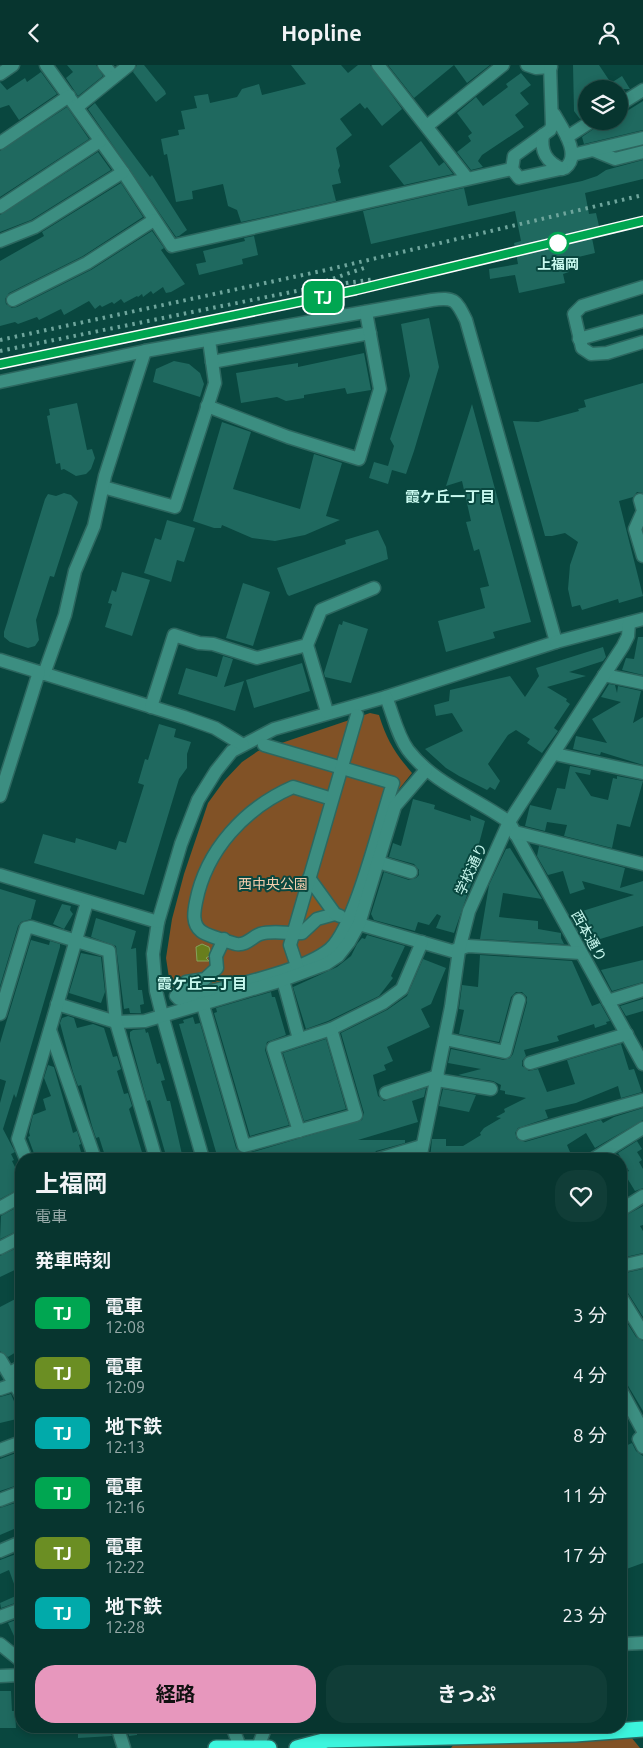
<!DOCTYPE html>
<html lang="ja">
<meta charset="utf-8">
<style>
:root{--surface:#07352f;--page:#103d37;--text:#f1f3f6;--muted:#98abaa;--line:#28504b;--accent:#e797bd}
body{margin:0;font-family:Ubuntu,"Noto Sans JP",sans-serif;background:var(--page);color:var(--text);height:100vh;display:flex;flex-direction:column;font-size:19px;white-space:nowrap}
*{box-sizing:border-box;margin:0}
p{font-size:16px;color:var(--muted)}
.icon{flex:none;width:28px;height:28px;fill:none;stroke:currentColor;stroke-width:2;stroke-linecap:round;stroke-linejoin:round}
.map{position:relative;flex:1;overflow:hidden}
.side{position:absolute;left:15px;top:1088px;width:612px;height:580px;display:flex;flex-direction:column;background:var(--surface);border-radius:20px;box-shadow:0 2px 8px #0003,0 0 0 1px var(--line)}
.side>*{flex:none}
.badge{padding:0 10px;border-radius:8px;font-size:18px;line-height:32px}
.buttons{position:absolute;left:578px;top:15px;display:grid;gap:10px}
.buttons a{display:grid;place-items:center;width:50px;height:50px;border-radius:50%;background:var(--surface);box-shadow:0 2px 8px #0003,0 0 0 1px var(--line);font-size:25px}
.map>.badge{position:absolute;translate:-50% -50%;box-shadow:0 0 0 2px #fff}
h2{padding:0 20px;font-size:19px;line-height:45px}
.round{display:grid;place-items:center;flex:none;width:52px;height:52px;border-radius:20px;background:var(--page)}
.head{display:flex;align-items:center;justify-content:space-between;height:85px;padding:0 20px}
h1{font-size:24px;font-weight:700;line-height:38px}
.primary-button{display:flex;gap:10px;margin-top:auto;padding:10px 20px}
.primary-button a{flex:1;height:58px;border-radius:20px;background:var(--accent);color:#111;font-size:20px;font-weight:700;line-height:58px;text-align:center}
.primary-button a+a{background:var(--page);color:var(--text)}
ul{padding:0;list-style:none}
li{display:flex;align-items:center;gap:15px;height:60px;padding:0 20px}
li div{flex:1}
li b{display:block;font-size:19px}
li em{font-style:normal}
li .badge{min-width:55px;font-weight:700;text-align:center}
header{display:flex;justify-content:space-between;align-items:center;height:65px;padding:0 20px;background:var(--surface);font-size:22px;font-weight:700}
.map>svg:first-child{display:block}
.green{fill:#815226}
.forest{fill:#8b5620}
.water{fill:#687e1c;stroke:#85a35b}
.building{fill:#1f695f}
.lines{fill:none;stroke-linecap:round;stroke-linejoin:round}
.minor-casing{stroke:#2c675f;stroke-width:15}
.highway-casing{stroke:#2c675f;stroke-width:18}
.minor{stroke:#3c8e81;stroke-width:12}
.highway{stroke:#3cf5dd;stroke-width:15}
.rail{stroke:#6ea59c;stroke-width:4;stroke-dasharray:2.5 5;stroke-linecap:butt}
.line-casing{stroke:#fff;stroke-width:11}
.line{stroke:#00a651;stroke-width:8}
.stop-dot{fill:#fff;stroke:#00a651;stroke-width:2.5}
.labels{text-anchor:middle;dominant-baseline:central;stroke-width:4;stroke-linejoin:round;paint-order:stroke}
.stop-label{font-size:14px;font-weight:bold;fill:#c9f9ef;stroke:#09473f}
.street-label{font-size:14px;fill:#c9f9ef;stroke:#09473f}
.park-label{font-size:14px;fill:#f4ceae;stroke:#09473f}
.neighbourhood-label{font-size:15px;font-weight:bold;fill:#c9f9ef;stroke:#09473f}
</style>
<header><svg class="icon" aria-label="back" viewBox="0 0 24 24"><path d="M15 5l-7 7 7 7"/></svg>Hopline<svg class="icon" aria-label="person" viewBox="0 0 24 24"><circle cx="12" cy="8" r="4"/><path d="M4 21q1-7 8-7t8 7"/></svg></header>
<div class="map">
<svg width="643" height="1683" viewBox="0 0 643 1683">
<rect width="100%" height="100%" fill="#09473f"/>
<!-- green -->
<g class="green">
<path d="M370,648L379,650C387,676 395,688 412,708L388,738L353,855L323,892L172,933L166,893L172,854L184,809L208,738L224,716L242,697L258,686Z"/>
<polygon points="631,1672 640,1683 451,1683 454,1679"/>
</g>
<!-- forest -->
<polygon class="forest" points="312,825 330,848 300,863"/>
<!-- water -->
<polygon class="water" points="202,879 209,882 211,890 206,893 209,896 197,896 196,882"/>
<!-- building -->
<g class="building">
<polygon points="67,0 96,0 103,11 78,31 66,13 73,7"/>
<polygon points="137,0 144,0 165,26 166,29 156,37 133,7"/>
<polygon points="291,0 341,0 348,8 358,0 370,0 402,44 382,61 367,42 365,44 360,38 340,54 352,70 336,83 340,101 338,105 341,118 332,120 336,136 241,157 237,145 228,141 223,119 192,126 193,134 176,137 167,89 164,90 161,74 179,70 178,65 185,64 181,46 197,43 194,31 208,29 210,38 237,32 242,24 259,19 262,30 306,19"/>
<polygon points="388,0 454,0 414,33"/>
<polygon points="454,0 490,0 467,18"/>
<polygon points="573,0 599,0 611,18 622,11 630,24 586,24 586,50 580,54 574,46"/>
<polygon points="41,7 57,29 19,55 9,40 0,43 0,17 7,25 25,13 27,17"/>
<polygon points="521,8 531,20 520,28 529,39 515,50 524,62 482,90 478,96 483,102 471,105 457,87 471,76 468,71 472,68 457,48 476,32 483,41 508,22 506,19"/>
<polygon points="643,36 643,65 584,79 582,72 605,56 605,59 610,56 619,56 619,51"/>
<polygon points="95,38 150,112 152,110 187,165 179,171 176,172 88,44"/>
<polygon points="67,42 89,74 0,132 0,86"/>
<polygon points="421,76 439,101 444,97 453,109 404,120 389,101"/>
<polygon points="98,87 111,105 31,155 0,167 0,150"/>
<polygon points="643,95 643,114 585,128 589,149 596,148 599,161 590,163 595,188 566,195 569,207 563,209 565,218 519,228 515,210 490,214 489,204 518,199 514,178 521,176 515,146 371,179 363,146 464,123 468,141 582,116 597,111 606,105"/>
<polygon points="121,118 143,152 83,191 9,228 5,234 6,239 12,243 17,242 91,205 152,166 164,183 161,185 185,219 171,227 166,228 163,222 153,229 151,226 143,232 142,229 138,232 137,231 124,238 121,234 114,239 112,237 102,242 100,240 95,244 89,236 64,250 61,244 39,255 37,252 18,259 15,257 0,261 0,196 44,171 42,167"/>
<polygon points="254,171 258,190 242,194 243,199 199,210 196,199 206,197 203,186 245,176 244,173"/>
<polygon points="429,253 439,302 414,386 406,409 392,405 388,419 369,413 374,397 388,401 394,381 390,374 410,311 401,259"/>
<polygon points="364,288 371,325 347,329 345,323 304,330 304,333 286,336 277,332 241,338 236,308 298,298 298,302"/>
<polygon points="174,296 189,299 200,308 204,319 200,332 153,317 156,304"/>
<polygon points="643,318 643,428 637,427 633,432 619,436 643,531 619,538 618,534 582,545 580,540 572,542 568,524 570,500 578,477 565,468 552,471 545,471 513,356 538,357 579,346 578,344 586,342 584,335"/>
<polygon points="77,338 87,385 92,384 95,393 91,404 86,409 76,411 64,404 61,405 60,398 56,399 47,351 50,350 49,344"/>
<polygon points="472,339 531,557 493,567 495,573 446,587 438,556 485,543 480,523 489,521 479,484 474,486 466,457 471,456 462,416 446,421"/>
<polygon points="222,357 251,367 233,424 300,444 314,389 342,398 326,451 340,455 305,470 275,476 252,473 222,460 221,463 214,463 193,456"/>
<polygon points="64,428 71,430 78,437 54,512 50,511 36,555 39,575 35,581 28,583 10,577 4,572 4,567 45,434 48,429 56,431"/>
<polygon points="167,455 195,463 184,497 177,495 171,517 144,508 155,473 161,475"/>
<polygon points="378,465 386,482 388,494 289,531 287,529 277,503 346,479 345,475"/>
<polygon points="122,507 150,515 132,571 105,562 112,539 108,538 112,525 116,527"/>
<polygon points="243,518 270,527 253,581 226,573"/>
<polygon points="343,556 368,564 351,618 325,612 324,608 339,559 342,560"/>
<polygon points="638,572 643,572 643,610 622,605 626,593 634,594"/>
<polygon points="603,582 606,592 603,596 569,607 586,611 547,622 567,634 566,636 570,639 554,663 558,666 542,688 527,678 530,674 516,665 508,670 488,699 500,716 495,725 490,722 487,725 459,711 446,703 425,684 463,666 452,648 436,651 434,640 449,636 450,625 510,611 525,632 539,611 536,603"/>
<polygon points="223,591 233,594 224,622 244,616 235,646 178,629 186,603 217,612"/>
<polygon points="302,598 310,626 254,643 246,615"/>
<polygon points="609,619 615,620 617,628 618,621 641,626 633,658 643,652 643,700 601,687 600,690 595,689 573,684 576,671 607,678 592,654 621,637 601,632"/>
<polygon points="159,659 176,664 174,672 191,677 187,689 187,703 179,714 144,830 34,798 43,769 75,778 76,773 116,785 119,776 126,778 144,720 138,718 145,694 148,695"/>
<polygon points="570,701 591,705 590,710 575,707 591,731 608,735 613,713 617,714 617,711 643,716 630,762 617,759 612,783 564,771 567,760 547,757 545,766 525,761 530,740 551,745 557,723 565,724"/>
<polygon points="413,734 435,740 434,744 471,756 470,750 485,756 471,809 471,819 454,868 436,863 441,851 437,849 429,860 418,857 415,866 374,855 371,849 384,807 409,815 416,813 419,810 419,805 414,799 389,792 393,778 401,781"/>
<polygon points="539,781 625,803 620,823 643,816 643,861 587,878 576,848 634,830 582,816 585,824 570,829 563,806 548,810 549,812 537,791"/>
<polygon points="510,783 542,834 503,828 499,852 538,856 538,864 561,868 561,873 564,879 480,874 489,820 506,784"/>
<polygon points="0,824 36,835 31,854 21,857 18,861 0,921"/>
<polygon points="62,839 71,841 70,845 73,849 64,864 53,859"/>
<polygon points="96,853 136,866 131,884 136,883 138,925 142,925 144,939 140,940 141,948 130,948 129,943 124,944 116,881 91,872"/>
<polygon points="367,870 405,881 391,911 393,913 379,931 328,956 306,964 293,922 337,902 351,891 357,879 362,873 365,874"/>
<polygon points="31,875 49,880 50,876 60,879 60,882 16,1033 14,1029 3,1064 15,1087 11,1089 14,1095 12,1096 21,1114 21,1123 0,1134 0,1038 6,1016 0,1014 0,978"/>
<polygon points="81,888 101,892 105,927 101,938 69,928"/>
<polygon points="480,890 572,896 592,941 600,938 610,956 606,957 607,959 595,963 594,959 557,971 559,976 524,985 526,991 522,996 522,1001 529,1006 538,1004 547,1027 575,1019 567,995 621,979 629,1005 634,1004 642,1027 621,1033 618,1021 576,1038 545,1045 548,1053 518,1063 515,1068 517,1074 525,1077 601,1055 603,1058 614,1052 643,1043 643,1055 595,1083 586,1068 567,1080 573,1094 430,1094 432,1074 446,1074 446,1081 463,1081 481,1070 480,1068 484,1063 501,1053 496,1052 505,1047 504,1044 526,1033 505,1029 505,1026 500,1025 501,1020 493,1016 458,1010 481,1004 448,998 451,984 504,995 510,993 513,989 527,937 527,932 522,927 516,927 511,932 499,977 459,969 464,945 459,944 462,920 478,922"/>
<polygon points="423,894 446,903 431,939 421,944 430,962 387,982 393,996 384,1000 386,1005 373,1010 378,1031 384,1036 426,1023 424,1032 412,1036 418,1057 358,1075 405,1075 405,1078 376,1086 371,1094 218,1094 179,959 184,958 183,955 193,952 195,959 200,958 236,1083 242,1089 246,1089 362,1055 364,1048 341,968 387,945 407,931"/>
<polygon points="643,895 643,917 612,926 601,905"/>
<polygon points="271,927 272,932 275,932 286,970 267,977 265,985 289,1060 250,1071 214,948 217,947 216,943"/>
<polygon points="643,934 643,946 626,951 620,941"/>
<polygon points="68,951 74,953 77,963 93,959 104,963 113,992 117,991 121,1004 117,1006 124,1029 128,1028 132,1041 129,1044 144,1094 106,1094 99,1072 96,1073 92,1061 81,1020 78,1021 73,1007 60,958 62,953"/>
<polygon points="145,964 146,968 148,967 157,999 160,998 165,1015 161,1016 167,1036 170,1036 183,1094 167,1094 150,1035 147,1036 130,973 130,967 133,965"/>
<polygon points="326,974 346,1044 304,1056 283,988"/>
<polygon points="48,1000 54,1002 72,1064 73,1068 77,1066 81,1079 79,1080 83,1094 36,1094 28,1072 30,1071 29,1067 33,1050 46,1045 43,1034 51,1031 44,1013"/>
<polygon points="443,1024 476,1030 469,1047 439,1041"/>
<polygon points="637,1076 642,1084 637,1087 642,1095 639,1097 643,1104 643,1123 635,1126 624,1108 629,1106 618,1088"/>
<polygon points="21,1140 21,1164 0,1174 1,1151"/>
<polygon points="643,1141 643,1160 640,1161 643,1166 643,1188 621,1193 621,1153"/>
<polygon points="21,1181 21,1202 0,1212 0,1191"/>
<polygon points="643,1204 643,1252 628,1228 621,1224 621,1209"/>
<polygon points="21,1231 21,1284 8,1292 0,1286 0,1242"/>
<polygon points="621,1248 636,1272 643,1276 643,1346 627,1319 621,1314"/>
<polygon points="11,1329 21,1353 0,1358 0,1332"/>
<polygon points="632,1378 636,1386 643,1391 643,1498 621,1506 621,1383"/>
<polygon points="19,1387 21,1419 0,1426 0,1394"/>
<polygon points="21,1436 21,1461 0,1470 0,1443"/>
<polygon points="16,1489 21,1503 21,1536 1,1543 0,1538 18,1530 9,1505 0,1509 0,1495"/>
<polygon points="21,1553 21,1586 8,1558"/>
<polygon points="0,1626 11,1626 12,1646 15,1646 16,1663 0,1663"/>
<polygon points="78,1661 109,1661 112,1671 78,1673"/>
<polygon points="126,1661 137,1661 137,1670 129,1671"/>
</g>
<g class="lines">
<!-- minor casing -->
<g class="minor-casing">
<g id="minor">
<polyline points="46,0 123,107 172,181 512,104"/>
<polyline points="104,0 114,12"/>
<polyline points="378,0 466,112"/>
<polyline points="527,0 536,3 551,2"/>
<path d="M550,0L552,61L550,65L514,91L512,104L519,113L565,103C582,90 562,63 554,49"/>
<polyline points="0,9 13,0"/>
<polyline points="619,40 643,25"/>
<polyline points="77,42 129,0"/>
<polyline points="427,61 503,0"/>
<path d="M543,70C540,87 547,97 562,104"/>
<polyline points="567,72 592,56"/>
<polyline points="0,78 69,31"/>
<polyline points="593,85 615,94 643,87"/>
<polyline points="572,90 643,73"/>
<polyline points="0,142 100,76"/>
<polyline points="0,176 35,162 123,107"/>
<polyline points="643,222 582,241 574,249 582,283 591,289 607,288 643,277"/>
<polyline points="13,235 87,198 154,155"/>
<polyline points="579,274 643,256"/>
<polyline points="212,297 370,268"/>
<path d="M0,317L145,286L432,235C455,232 456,235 466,255L556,577L386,632L274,664L232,686L216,706L198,735L181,779L158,857L153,889L156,926L162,950L203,1094"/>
<polyline points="207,341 288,372 359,394 380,324 366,247"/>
<polyline points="103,422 175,442 215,318 209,275"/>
<polyline points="640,435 643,446 635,464 643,491"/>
<polyline points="556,577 643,554"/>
<polyline points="307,580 327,647"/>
<polyline points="0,595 184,652 215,663 243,680"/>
<polyline points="44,609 65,550 75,506 94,461 105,411 145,286"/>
<polyline points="604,610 643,618"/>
<path d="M386,632C393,649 397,670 408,685C434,719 476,733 509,757"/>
<polyline points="151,642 174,570 199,578 213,579 257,593 307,580 321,545 374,523"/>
<polyline points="555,689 643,708"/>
<polyline points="0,731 39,607"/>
<path d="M332,734L293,722C245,743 206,785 196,837C194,847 192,859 201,866C206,870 229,877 236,879C246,881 252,872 260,869C273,865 289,869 302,868L317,854L335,849"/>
<polyline points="509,757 643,999"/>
<polyline points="515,769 519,768 643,799"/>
<polyline points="378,797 411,807"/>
<polyline points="0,810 158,857"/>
<polyline points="309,813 335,849 340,851"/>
<polyline points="359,859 452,886 468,881 581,888"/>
<path d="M224,874L216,891L217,903L205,914L186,917L176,931L179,934C217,924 302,908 330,884C355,862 381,754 393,718L264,680"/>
<polyline points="297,901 290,880 357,650"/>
<polyline points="283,915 299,974"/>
<polyline points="608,936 643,925"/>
<polyline points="202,937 244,1081 356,1050 331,964 383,938 402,924 422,877"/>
<polyline points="57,939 116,957 145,956 283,915 326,899 338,891 349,877 359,859 395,741 426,705"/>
<polyline points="0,949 26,863 31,862 109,886 116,957 156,1094"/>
<polyline points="50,965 95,1094"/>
<polyline points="445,974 505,987 519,935"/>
<polyline points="530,998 627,969"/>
<polyline points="437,1015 491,1024"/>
<polyline points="386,1028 438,1011"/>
<polyline points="299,1066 273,983 331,964"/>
<polyline points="523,1069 643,1035"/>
<polyline points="26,1094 18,1074 87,837"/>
<polyline points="379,1094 422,1081"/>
<polyline points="420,1094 451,942 459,885 469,846 509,757 623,581 628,571 629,558"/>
<polyline points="593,1094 643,1063"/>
<polyline points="0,1143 21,1131"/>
<polyline points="621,1145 643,1131"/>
<polyline points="0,1183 21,1172"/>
<polyline points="621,1201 643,1196"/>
<polyline points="621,1232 643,1268"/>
<polyline points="0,1294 21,1330"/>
<polyline points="9,1308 21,1302"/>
<polyline points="0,1324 15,1319"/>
<polyline points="621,1325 643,1366"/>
<polyline points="643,1370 639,1374 643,1382"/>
<polyline points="0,1385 21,1377"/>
<polyline points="0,1435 21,1427"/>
<polyline points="0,1486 21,1477"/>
<polyline points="0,1552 21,1544"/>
<polyline points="0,1579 21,1596"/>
<polyline points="621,1579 643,1578"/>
<polyline points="0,1611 21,1610"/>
<polyline points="117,1661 124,1683"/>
<polyline points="232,1661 240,1682"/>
<polyline points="258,1682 266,1661"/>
</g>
</g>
<!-- highway casing -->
<g class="highway-casing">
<g id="highway">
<polyline points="216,1683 269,1683"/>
<polyline points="297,1683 327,1675 575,1669 643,1664"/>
</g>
</g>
<!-- minor -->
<use href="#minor" class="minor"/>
<!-- highway -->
<use href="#highway" class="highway"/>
<!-- rail -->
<g class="rail">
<polyline points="326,216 367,202"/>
<polyline points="0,275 326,205 643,130"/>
<polyline points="0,286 311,223 375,214"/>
<polyline points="0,299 373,221 643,156"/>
</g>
</g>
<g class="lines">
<!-- line casing -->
<g class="line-casing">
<polyline id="line" points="0,299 356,225 643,156"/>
</g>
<!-- line -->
<use href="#line" class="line"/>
</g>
<!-- markers -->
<circle class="stop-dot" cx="558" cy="178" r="10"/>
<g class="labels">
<!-- stop labels -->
<g class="stop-label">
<text x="558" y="199">上福岡</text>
</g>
<!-- street labels -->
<g class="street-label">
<text transform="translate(471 804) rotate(-65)">学校通り</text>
<text transform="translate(589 871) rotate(61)">西本通り</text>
</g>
<!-- park labels -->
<g class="park-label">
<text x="273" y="819">西中央公園</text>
</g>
<!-- neighbourhood labels -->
<g class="neighbourhood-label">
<text x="450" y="431">霞ケ丘一丁目</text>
<text x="202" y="918">霞ケ丘二丁目</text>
</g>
</g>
</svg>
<div class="buttons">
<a><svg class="icon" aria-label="layers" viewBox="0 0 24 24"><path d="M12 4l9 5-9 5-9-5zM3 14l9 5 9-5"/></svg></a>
</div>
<b class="badge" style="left:323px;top:232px;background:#00a651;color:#fff">TJ</b>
<section class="side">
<div class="head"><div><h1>上福岡</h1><p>電車</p></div><a class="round"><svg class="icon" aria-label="heart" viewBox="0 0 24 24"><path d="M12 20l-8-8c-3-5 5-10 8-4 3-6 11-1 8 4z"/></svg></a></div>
<h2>発車時刻</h2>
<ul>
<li><span class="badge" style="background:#00a651;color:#fff">TJ</span><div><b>電車</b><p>12:08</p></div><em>3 分</em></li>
<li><span class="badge" style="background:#6b8e23;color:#fff">TJ</span><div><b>電車</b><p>12:09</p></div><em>4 分</em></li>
<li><span class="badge" style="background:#01aaaa;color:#fff">TJ</span><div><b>地下鉄</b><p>12:13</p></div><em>8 分</em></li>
<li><span class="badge" style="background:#00a651;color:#fff">TJ</span><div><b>電車</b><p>12:16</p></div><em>11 分</em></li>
<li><span class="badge" style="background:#6b8e23;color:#fff">TJ</span><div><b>電車</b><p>12:22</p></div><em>17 分</em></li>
<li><span class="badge" style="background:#01aaaa;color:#fff">TJ</span><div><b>地下鉄</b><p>12:28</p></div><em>23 分</em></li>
</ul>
<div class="primary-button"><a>経路</a><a>きっぷ</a></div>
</section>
</div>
